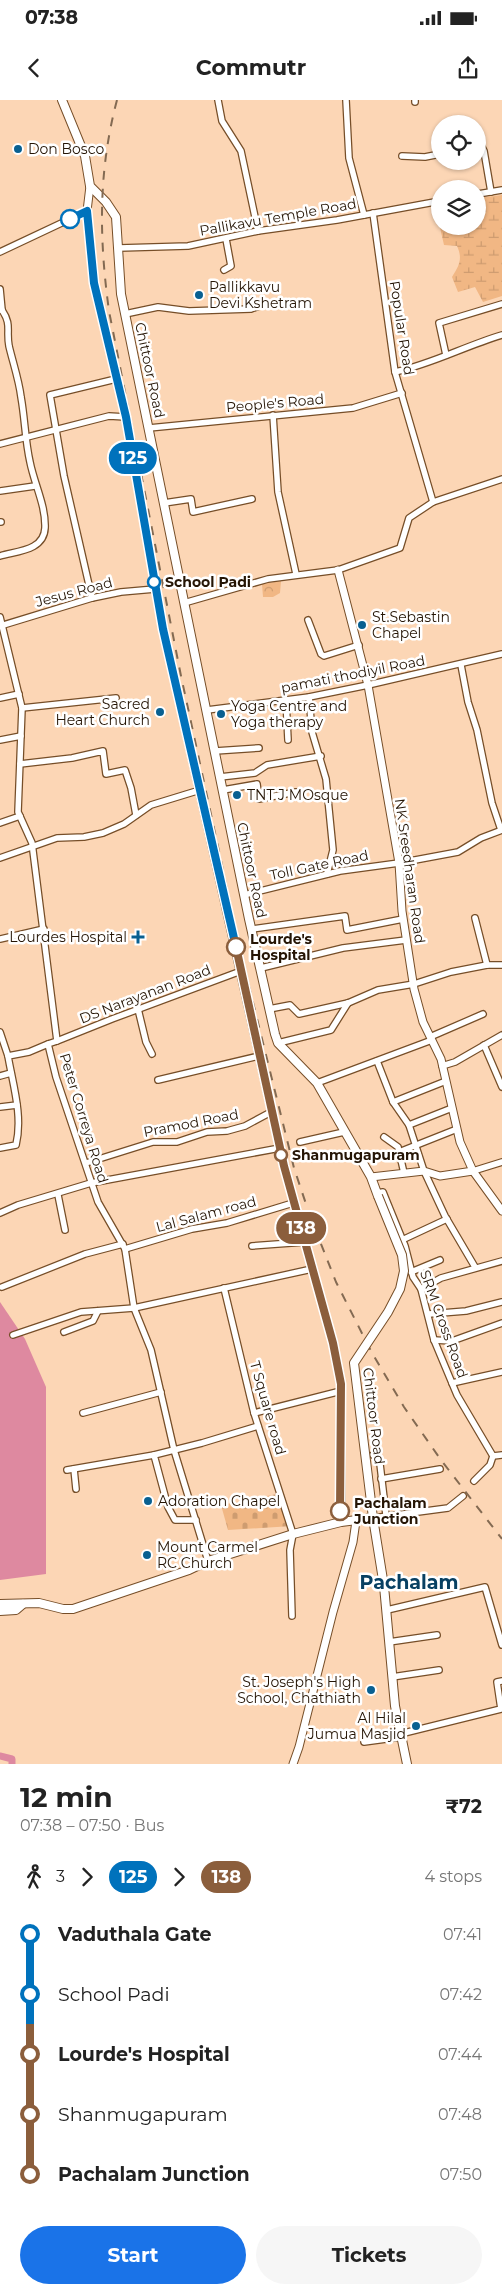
<!DOCTYPE html>
<meta charset="utf-8">
<style>
:root{--surface:#fff;--page:#f6f6f6;--text:#222;--muted:#767676;--accent:#1a73e8}
body{margin:0;font-family:Montserrat,sans-serif;background:var(--page);color:var(--text);height:100vh;display:flex;flex-direction:column;font-size:19px;white-space:nowrap}
*{box-sizing:border-box;margin:0}
p{font-size:16px;color:var(--muted)}
.icon{flex:none;width:28px;height:28px;fill:none;stroke:currentColor;stroke-width:2;stroke-linecap:round;stroke-linejoin:round}
.map{position:relative;height:1664px;overflow:hidden}
.side{display:flex;flex-direction:column;background:var(--surface);flex:1}
.side>*{flex:none}
.badge{padding:0 10px;border-radius:16px;font-size:18px;line-height:32px}
.fabs{position:absolute;left:431px;top:15px;display:grid;gap:10px}
.fabs a{display:grid;place-items:center;width:55px;height:55px;border-radius:50%;background:var(--surface);box-shadow:0 1px 4px #0004;font-size:25px}
.map>.badge{position:absolute;translate:-50% -50%;box-shadow:0 0 0 2px #fff}
.legs{display:flex;align-items:center;gap:8px;height:55px;padding:0 20px;font-size:16px}
.legs p{margin-inline-start:auto}
.summary{display:flex;align-items:center;justify-content:space-between;height:85px;padding:0 20px}
h1{font-size:28px;font-weight:700;line-height:38px}
.primary-button{display:flex;gap:10px;margin-top:auto;padding:10px 20px}
.primary-button a{flex:1;height:58px;border-radius:30px;background:var(--accent);color:#fff;font-size:20px;font-weight:700;line-height:58px;text-align:center}
.primary-button a+a{background:var(--page);color:var(--text)}
ul{padding:0 20px;list-style:none}
li{display:flex;align-items:center;gap:18px;height:60px;font-size:19px}
li i{display:grid;place-items:center;width:8px;height:100%;margin:0 6px;background:currentColor}
li i::after{content:'';width:12px;height:12px;margin:-6px;border:4px solid;border-radius:50%;background:var(--surface)}
li p{margin-inline-start:auto}
li:first-child i{background:linear-gradient(#0000 50%,currentColor 0)}
li:last-child i{background:linear-gradient(currentColor 50%,#0000 0)}
.status{display:flex;justify-content:space-between;align-items:center;height:35px;padding:0 25px;background:var(--surface);direction:ltr}
.status svg{height:14px;fill:currentColor}
header{display:flex;justify-content:space-between;align-items:center;height:65px;padding:0 20px;background:var(--surface);font-size:22px;font-weight:700}
.map>svg:first-child{display:block}
.forest{fill:url(#forest-crowns)}
.wetland{fill:url(#wetland-marsh)}
.cemetery{fill:url(#cemetery-stones)}
.water{fill:#de89a0}
.lines{fill:none;stroke-linecap:round;stroke-linejoin:round}
.canal{stroke:#de89a0;stroke-width:7}
.minor-casing{stroke:#764e28;stroke-width:8}
.tertiary-casing{stroke:#764e28;stroke-width:9}
.secondary-casing{stroke:#764e28;stroke-width:10}
.minor{stroke:#fff;stroke-width:5.5}
.tertiary{stroke:#fff;stroke-width:7}
.secondary{stroke:#fff;stroke-width:8}
.rail{stroke:#836a52;stroke-width:2;stroke-dasharray:9 9;stroke-linecap:butt}
.secondary-bridge-casing{stroke:#764e28;stroke-width:10;stroke-linecap:butt}
.secondary-bridge{stroke:#fff;stroke-width:8}
.line-1-casing{stroke:#fff;stroke-width:11}
.line-2-casing{stroke:#fff;stroke-width:11}
.line-1{stroke:#0072bc;stroke-width:8}
.line-2{stroke:#8b5e3c;stroke-width:8}
.poi-dot{fill:#096091;stroke:#fff;stroke-width:2}
.stop-1-dot{fill:#fff;stroke:#0072bc;stroke-width:2.5}
.stop-2-dot{fill:#fff;stroke:#8b5e3c;stroke-width:2.5}
.labels{text-anchor:middle;dominant-baseline:central;stroke-width:5;stroke-linejoin:round;paint-order:stroke}
.poi-label{font-size:14px;fill:#251505;stroke:#fff;text-anchor:start}
.street-label{font-size:14px;fill:#251505;stroke:#fff}
.stop-label{font-size:14px;font-weight:bold;fill:#251505;stroke:#fff;text-anchor:start}
.district-label{font-size:19px;font-weight:bold;fill:#084062;stroke:#fff}
</style>
<div class="status"><b>07:38</b><svg viewBox="0 0 49 12"><path d="M0 12V9h3v3zM5 12V6h3v6zM10 12V3h3v9zM15 12V0h3v12zM26 1h20v11H26zM47 4h2v5h-2z"/></svg></div>
<header><svg class="icon" aria-label="back" viewBox="0 0 24 24"><path d="M15 5l-7 7 7 7"/></svg>Commutr<svg class="icon" aria-label="share" viewBox="0 0 24 24"><path d="M12 15V3M7 8l5-5 5 5M5 13v7h14v-7"/></svg></header>
<div class="map">
<svg width="502" height="1664" viewBox="0 0 502 1664">
<defs>
<pattern id="forest-crowns" width="20" height="18" patternUnits="userSpaceOnUse" patternTransform="scale(1.25)"><rect width="20" height="18" fill="#f1b784"/><path d="M2 6a3 3 0 1 1 6 0M12 15a3 3 0 1 1 6 0" fill="none" stroke="#ce9c70"/></pattern>
<pattern id="wetland-marsh" width="20" height="14" patternUnits="userSpaceOnUse" patternTransform="scale(1.25)"><rect width="20" height="14" fill="#f1b784"/><path d="M1 5h8M5 5V1M11 12h8M15 12V8" fill="none" stroke="#ce9c70"/></pattern>
<pattern id="cemetery-stones" width="16" height="16" patternUnits="userSpaceOnUse" patternTransform="scale(1.25)"><rect width="16" height="16" fill="#f1b784"/><path d="M2 7V4a2 2 0 0 1 4 0v3zM10 15v-3a2 2 0 0 1 4 0v3z" fill="#ce9c70"/></pattern>
</defs>
<rect width="100%" height="100%" fill="#fcd6b5"/>
<!-- forest -->
<polygon class="forest" points="281,481 280,493 273,497 263,497 262,484"/>
<!-- wetland -->
<path class="wetland" d="M502,95V196L483,202L475,187L458,192L452,177C459,166 463,159 457,146L444,145L435,106L440,105V126H478V98Z"/>
<!-- cemetery -->
<polygon class="cemetery" points="282,1393 292,1426 228,1430 221,1405"/>
<!-- water -->
<polygon class="water" points="0,1202 25,1239 46,1287 46,1474 0,1480"/>
<g class="lines">
<!-- canal -->
<polyline class="canal" points="0,1656 12,1659 12,1664"/>
<!-- minor casing -->
<g class="minor-casing">
<g id="minor">
<polyline points="218,0 222,21 241,51 258,131"/>
<polyline points="346,0 349,58 364,115"/>
<polyline points="415,0 415,2"/>
<polyline points="478,46 481,45 484,51 491,92"/>
<polyline points="402,56 425,57 440,54"/>
<polyline points="478,94 502,90"/>
<polyline points="373,113 395,272 433,402"/>
<polyline points="119,148 188,146 258,131 337,120 440,101"/>
<polyline points="0,152 87,111"/>
<polyline points="224,170 231,166 226,139"/>
<polyline points="0,189 2,210 0,210"/>
<polyline points="125,214 158,207 189,211 251,209 264,204"/>
<polyline points="446,255 439,223 502,204"/>
<path d="M395,272C432,264 465,246 502,235"/>
<polyline points="273,315 278,392 296,474"/>
<polyline points="149,328 353,308 402,293"/>
<polyline points="0,344 109,316 126,317"/>
<polyline points="0,391 35,386"/>
<polyline points="164,403 191,399 193,412 252,399"/>
<polyline points="0,422 1,422"/>
<path d="M0,456C16,451 44,451 45,428C46,406 34,383 30,362C25,340 25,319 21,297C19,280 13,263 9,246C6,230 12,225 2,210"/>
<polyline points="92,498 64,376 50,295 116,279"/>
<polyline points="184,503 268,479 338,470 400,448 409,418 433,402 502,379"/>
<polyline points="0,517 22,608 18,712 32,743 57,941 48,944 56,977 98,1102 125,1149 134,1208 151,1250 174,1350 208,1461"/>
<polyline points="308,520 321,554 324,556 359,545"/>
<polyline points="0,526 92,498 121,492 155,489"/>
<polyline points="461,565 468,602 477,630 492,703 501,730"/>
<polyline points="309,597 312,632 326,679 333,750 327,774"/>
<polyline points="0,598 19,594"/>
<polyline points="286,600 288,640"/>
<polyline points="22,608 116,598"/>
<polyline points="207,610 309,597 368,585 502,554"/>
<polyline points="0,640 21,636"/>
<polyline points="215,651 259,648"/>
<polyline points="20,664 72,658 103,651 106,674 125,670 131,688 136,715"/>
<polyline points="220,677 255,673 267,665 321,656"/>
<polyline points="223,690 257,684 259,699 296,692"/>
<polyline points="0,723 20,716"/>
<polyline points="0,758 57,738 84,737 103,733 124,724 151,705 200,690"/>
<polyline points="244,795 340,771 399,763 458,752 481,738 502,730"/>
<polyline points="475,818 487,865"/>
<polyline points="252,829 345,816 347,830 403,819"/>
<polyline points="0,839 44,829"/>
<polyline points="261,868 343,848 406,840"/>
<polyline points="138,909 146,942 152,954"/>
<polyline points="269,909 290,905 299,914 348,903 378,890 414,884 451,872 487,865 502,865"/>
<polyline points="0,932 8,956"/>
<polyline points="430,937 483,914"/>
<polyline points="57,941 112,919 241,871"/>
<polyline points="278,943 331,930 348,903"/>
<polyline points="484,945 502,987"/>
<polyline points="377,961 393,1002 409,1025 424,1071 445,1116 475,1167"/>
<polyline points="442,966 455,962 502,935"/>
<polyline points="0,976 11,973"/>
<polyline points="158,980 259,956"/>
<polyline points="317,983 432,940"/>
<polyline points="393,1002 446,981"/>
<polyline points="0,1007 17,1005"/>
<polyline points="409,1025 452,1008"/>
<polyline points="384,1037 398,1047 404,1073"/>
<polyline points="300,1042 344,1032"/>
<path d="M0,1048L16,1045C23,1016 13,985 8,956L29,952L48,944"/>
<polyline points="399,1052 457,1029"/>
<polyline points="86,1063 153,1042 177,1042 207,1032 227,1031 245,1026 271,1012"/>
<polyline points="473,1071 502,1062"/>
<polyline points="377,1093 383,1092 385,1097 405,1146 413,1177 421,1189 434,1240 457,1295 493,1356 502,1355"/>
<polyline points="58,1095 65,1130"/>
<polyline points="0,1113 18,1105 91,1083 280,1048"/>
<polyline points="402,1140 447,1119"/>
<polyline points="252,1146 305,1142"/>
<polyline points="125,1149 192,1129 227,1123 293,1103"/>
<polyline points="411,1172 440,1160"/>
<polyline points="2,1187 85,1154 123,1144"/>
<polyline points="224,1188 254,1313 293,1434 290,1450 292,1516"/>
<polyline points="421,1189 441,1178 502,1161"/>
<polyline points="429,1214 466,1211 502,1202"/>
<polyline points="64,1232 93,1221 98,1211"/>
<polyline points="13,1235 81,1212 134,1208 312,1169"/>
<polyline points="434,1240 452,1241 502,1223"/>
<polyline points="452,1283 502,1272"/>
<polyline points="83,1313 161,1292"/>
<polyline points="254,1313 341,1291"/>
<polyline points="373,1355 377,1354 380,1364 386,1415"/>
<polyline points="74,1369 76,1389"/>
<polyline points="67,1370 154,1355"/>
<polyline points="381,1379 440,1369"/>
<polyline points="474,1381 490,1365 493,1356"/>
<polyline points="373,1418 448,1408 463,1396"/>
<polyline points="196,1420 175,1420 168,1407 154,1355 202,1343 258,1326"/>
<polyline points="387,1510 485,1487 502,1545"/>
<polyline points="389,1542 437,1535"/>
<polyline points="392,1577 439,1570"/>
<polyline points="400,1634 501,1609 497,1582 502,1581"/>
<polyline points="364,1642 401,1637"/>
</g>
</g>
<!-- tertiary casing -->
<g class="tertiary-casing">
<g id="tertiary">
<polyline points="90,86 87,111 94,183 126,317 163,529 284,1066 333,1243 341,1284 341,1422"/>
<polyline points="338,470 368,585 399,763 402,811 414,889 423,922 441,959 460,1042 473,1071 502,1111"/>
<polyline points="371,1077 424,1071 440,1076 473,1071"/>
<polyline points="293,1664 299,1647 333,1512 353,1442 356,1421"/>
</g>
</g>
<!-- secondary casing -->
<g class="secondary-casing">
<g id="secondary">
<polyline points="62,0 85,56 90,86 106,102 116,117 121,194 249,819 275,934 278,943 317,983 371,1077 378,1096"/>
<polyline points="0,1504 39,1503 63,1509 73,1509 189,1470 208,1461 293,1434 341,1422 373,1418 384,1486 395,1606 407,1664"/>
<polyline points="0,1511 16,1510 23,1504"/>
</g>
</g>
<!-- minor -->
<use href="#minor" class="minor"/>
<!-- tertiary -->
<use href="#tertiary" class="tertiary"/>
<!-- secondary -->
<use href="#secondary" class="secondary"/>
<!-- rail -->
<path class="rail" d="M117,0C98,72 99,138 109,211L181,576L220,756L240,850L294,1068L310,1116L336,1182L372,1253L404,1307L441,1360L502,1439"/>
<!-- secondary-bridge casing -->
<g class="secondary-bridge-casing">
<polyline id="secondary-bridge" points="373,1418 354,1263 388,1212 400,1189 404,1171 402,1155 378,1096"/>
</g>
<!-- secondary-bridge -->
<use href="#secondary-bridge" class="secondary-bridge"/>
</g>
<g class="lines">
<!-- line-1 casing -->
<g class="line-1-casing">
<polyline id="line-1" points="70,119 87,111 94,183 126,317 163,529 236,847"/>
</g>
<!-- line-2 casing -->
<g class="line-2-casing">
<polyline id="line-2" points="236,847 284,1066 333,1243 341,1284 340,1411"/>
</g>
<!-- line-1 -->
<use href="#line-1" class="line-1"/>
<!-- line-2 -->
<use href="#line-2" class="line-2"/>
</g>
<!-- markers -->
<g class="poi-dot">
<circle cx="18" cy="49" r="5"/>
<circle cx="199" cy="195" r="5"/>
<circle cx="362" cy="525" r="5"/>
<circle cx="160" cy="612" r="5"/>
<circle cx="221" cy="614" r="5"/>
<circle cx="237" cy="695" r="5"/>
<path d="M135.5 829.5h5v5h5v5h-5v5h-5v-5h-5v-5h5z"/>
<circle cx="148" cy="1401" r="5"/>
<circle cx="147" cy="1455" r="5"/>
<circle cx="371" cy="1590" r="5"/>
<circle cx="416" cy="1626" r="5"/>
</g>
<g class="stop-1-dot">
<circle cx="70" cy="119" r="9"/>
<circle cx="154" cy="482" r="6"/>
</g>
<g class="stop-2-dot">
<circle cx="236" cy="847" r="9"/>
<circle cx="281" cy="1055" r="6"/>
<circle cx="340" cy="1411" r="9"/>
</g>
<g class="labels">
<!-- poi labels -->
<g class="poi-label">
<text x="28" y="49">Don Bosco</text>
<text x="209" y="187">Pallikkavu<tspan x="209" dy="16">Devi Kshetram</tspan></text>
<text x="372" y="517">St.Sebastin<tspan x="372" dy="16">Chapel</tspan></text>
<text x="150" y="604" text-anchor="end">Sacred<tspan x="150" dy="16">Heart Church</tspan></text>
<text x="231" y="606">Yoga Centre and<tspan x="231" dy="16">Yoga therapy</tspan></text>
<text x="247" y="695">TNT J MOsque</text>
<text x="127" y="837" text-anchor="end">Lourdes Hospital</text>
<text x="158" y="1401">Adoration Chapel</text>
<text x="157" y="1447">Mount Carmel<tspan x="157" dy="16">RC Church</tspan></text>
<text x="361" y="1582" text-anchor="end">St. Joseph's High<tspan x="361" dy="16">School, Chathiath</tspan></text>
<text x="406" y="1618" text-anchor="end">Al Hilal<tspan x="406" dy="16">Jumua Masjid</tspan></text>
</g>
<!-- street labels -->
<g class="street-label">
<text transform="translate(278 117) rotate(-10)">Pallikavu Temple Road</text>
<text transform="translate(402 228) rotate(81)">Popular Road</text>
<text transform="translate(150 270) rotate(78)">Chittoor Road</text>
<text transform="translate(275 303) rotate(-5)">People's Road</text>
<text transform="translate(74 492) rotate(-15)">Jesus Road</text>
<text transform="translate(353 574) rotate(-11)">pamati thodiyil Road</text>
<text transform="translate(319 765) rotate(-12)">Toll Gate Road</text>
<text transform="translate(252 770) rotate(78)">Chittoor Road</text>
<text transform="translate(410 771) rotate(82)">NK Sreedharan Road</text>
<text transform="translate(145 894) rotate(-21)">DS Narayanan Road</text>
<text transform="translate(84 1018) rotate(73)">Peter Correya Road</text>
<text transform="translate(191 1023) rotate(-11)">Pramod Road</text>
<text transform="translate(206 1114) rotate(-15)">Lal Salam road</text>
<text transform="translate(444 1224) rotate(70)">SRM Cross Road</text>
<text transform="translate(268 1308) rotate(74)">T Square road</text>
<text transform="translate(374 1316) rotate(83)">Chittoor Road</text>
</g>
<!-- stop labels -->
<g class="stop-label">
<text x="165" y="482">School Padi</text>
<text x="250" y="839">Lourde's<tspan x="250" dy="16">Hospital</tspan></text>
<text x="292" y="1055">Shanmugapuram</text>
<text x="354" y="1403">Pachalam<tspan x="354" dy="16">Junction</tspan></text>
</g>
<!-- district labels -->
<g class="district-label">
<text x="409" y="1482">Pachalam</text>
</g>
</g>
</svg>
<div class="fabs">
<a><svg class="icon" aria-label="locate" viewBox="0 0 24 24"><circle cx="12" cy="12" r="6"/><path d="M12 2v4M12 18v4M2 12h4M18 12h4"/></svg></a>
<a><svg class="icon" aria-label="layers" viewBox="0 0 24 24"><path d="M12 4l9 5-9 5-9-5zM3 14l9 5 9-5"/></svg></a>
</div>
<b class="badge" style="left:133px;top:358px;background:#0072bc;color:#fff">125</b>
<b class="badge" style="left:301px;top:1128px;background:#8b5e3c;color:#fff">138</b>
</div>
<section class="side">
<div class="summary"><div><h1>12 min</h1><p>07:38 – 07:50 · Bus</p></div><b>₹72</b></div>
<div class="legs"><svg class="icon" aria-label="walk" viewBox="0 0 24 24"><circle cx="13" cy="4" r="2"/><path d="M13 8l-2 6 4 7M11 14l-3 7M7 12l3-4h3l4 4"/></svg>3<svg class="icon" aria-label="forward" viewBox="0 0 24 24"><path d="M9 5l7 7-7 7"/></svg><b class="badge" style="background:#0072bc;color:#fff">125</b><svg class="icon" aria-label="forward" viewBox="0 0 24 24"><path d="M9 5l7 7-7 7"/></svg><b class="badge" style="background:#8b5e3c;color:#fff">138</b><p>4 stops</p></div>
<ul>
<li><i style="color:#0072bc"></i><b>Vaduthala Gate</b><p>07:41</p></li>
<li><i style="color:#0072bc"></i><span>School Padi</span><p>07:42</p></li>
<li><i style="color:#8b5e3c"></i><b>Lourde's Hospital</b><p>07:44</p></li>
<li><i style="color:#8b5e3c"></i><span>Shanmugapuram</span><p>07:48</p></li>
<li><i style="color:#8b5e3c"></i><b>Pachalam Junction</b><p>07:50</p></li>
</ul>
<div class="primary-button"><a>Start</a><a>Tickets</a></div>
</section>
